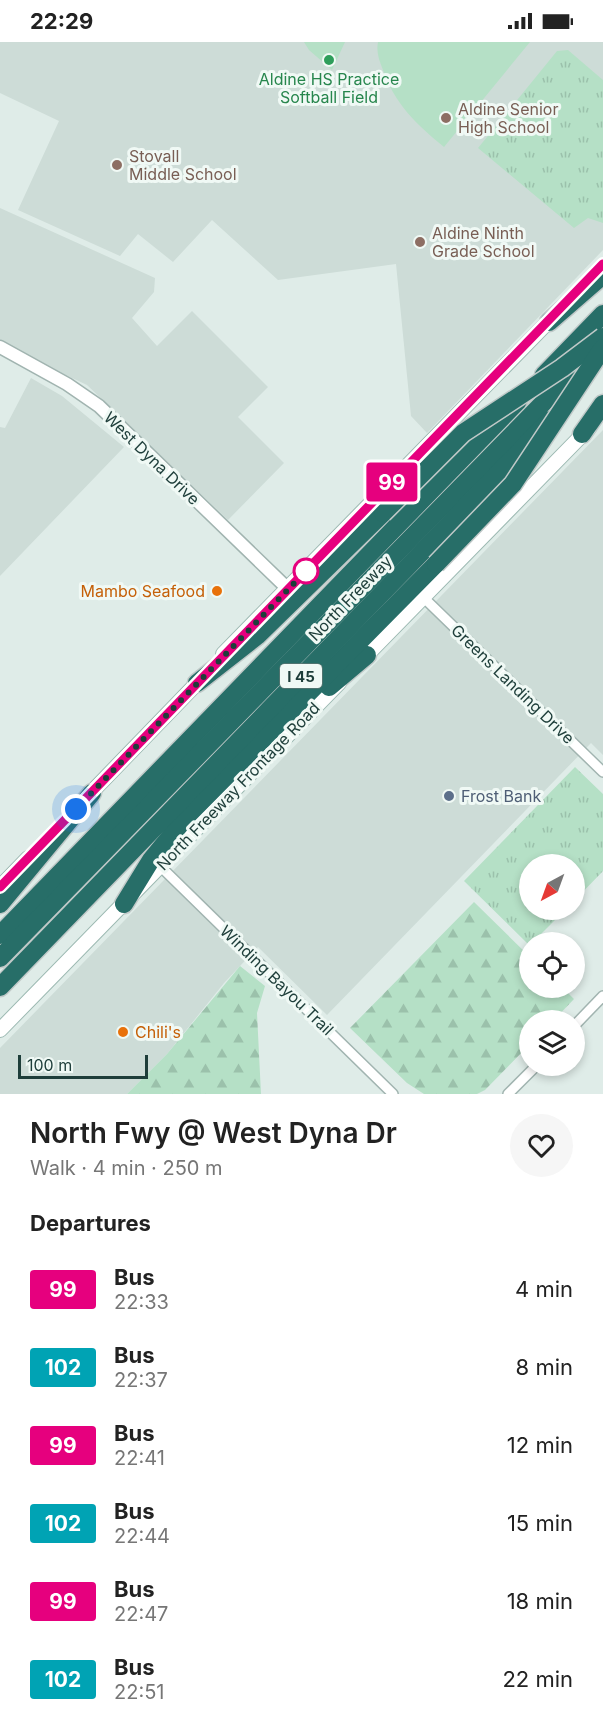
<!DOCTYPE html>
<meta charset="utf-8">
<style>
:root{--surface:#fff;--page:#f6f6f6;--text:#222;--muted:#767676}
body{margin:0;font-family:Inter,sans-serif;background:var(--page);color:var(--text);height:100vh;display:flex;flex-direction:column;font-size:22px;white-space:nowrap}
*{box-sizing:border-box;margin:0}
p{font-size:20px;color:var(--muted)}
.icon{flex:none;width:33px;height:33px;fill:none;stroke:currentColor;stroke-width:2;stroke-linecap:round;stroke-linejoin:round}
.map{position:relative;height:1052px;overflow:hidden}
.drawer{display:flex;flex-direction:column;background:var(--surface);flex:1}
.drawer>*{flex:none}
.badge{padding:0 12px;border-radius:4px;font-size:21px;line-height:39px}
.needle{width:39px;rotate:221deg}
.tools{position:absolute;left:519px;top:812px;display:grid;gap:12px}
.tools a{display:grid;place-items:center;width:66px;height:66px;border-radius:50%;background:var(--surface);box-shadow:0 3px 9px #0003;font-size:30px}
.scale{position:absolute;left:18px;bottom:15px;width:130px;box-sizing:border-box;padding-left:6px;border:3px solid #1e3e3a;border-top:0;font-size:16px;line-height:21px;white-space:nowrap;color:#1e3e3a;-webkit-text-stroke:4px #f0f9f5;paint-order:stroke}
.you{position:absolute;width:30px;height:30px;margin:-15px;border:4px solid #fff;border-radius:50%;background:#1a73e8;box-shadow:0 0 0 9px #1a73e833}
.map>.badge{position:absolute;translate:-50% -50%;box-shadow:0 0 0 3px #fff}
h2{padding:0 30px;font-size:22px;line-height:54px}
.round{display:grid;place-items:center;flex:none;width:63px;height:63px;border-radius:32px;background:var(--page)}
.headline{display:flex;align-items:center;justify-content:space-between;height:102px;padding:0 30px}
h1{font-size:28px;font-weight:600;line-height:45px}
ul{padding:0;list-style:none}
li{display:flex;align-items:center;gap:18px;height:78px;padding:0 30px}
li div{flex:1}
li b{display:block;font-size:22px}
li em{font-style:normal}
li .badge{min-width:66px;font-weight:700;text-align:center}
.status{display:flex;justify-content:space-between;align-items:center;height:42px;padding:0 30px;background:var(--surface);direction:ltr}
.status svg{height:16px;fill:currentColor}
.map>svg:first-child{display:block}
.built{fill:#cddcd7}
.grass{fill:url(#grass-tufts)}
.forest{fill:url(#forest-firs)}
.garden{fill:#b5e0c6}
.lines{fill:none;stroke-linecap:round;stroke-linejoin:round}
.minor-casing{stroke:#a1b4b0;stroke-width:12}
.tertiary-casing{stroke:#a1b4b0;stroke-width:15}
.secondary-casing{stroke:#9cb9b2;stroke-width:16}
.motorway-casing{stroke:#c0c9c8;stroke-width:21}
.minor{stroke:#fff;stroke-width:9}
.tertiary{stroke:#fff;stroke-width:12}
.secondary{stroke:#fff;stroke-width:14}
.motorway{stroke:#276e68;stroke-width:18}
.motorway-bridge-casing{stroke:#c0c9c8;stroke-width:21;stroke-linecap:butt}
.motorway-bridge{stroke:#276e68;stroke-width:18}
.line-casing{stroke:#fff;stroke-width:14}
.line{stroke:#e6007e;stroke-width:9}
.walk{stroke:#1e3e3a;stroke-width:6;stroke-dasharray:0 10.8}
.leisure-dot{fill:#2e9e5b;stroke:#f0f9f5;stroke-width:2}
.education-dot{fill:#8d6e63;stroke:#f0f9f5;stroke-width:2}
.stop-dot{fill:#fff;stroke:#e6007e;stroke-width:3}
.food-dot{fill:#e8710a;stroke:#f0f9f5;stroke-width:2}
.service-dot{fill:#5c6f8a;stroke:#f0f9f5;stroke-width:2}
.labels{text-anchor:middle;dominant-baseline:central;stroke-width:6;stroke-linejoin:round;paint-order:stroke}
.shield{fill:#f0f9f5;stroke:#5d7672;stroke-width:1.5}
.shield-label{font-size:15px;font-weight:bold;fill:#1e3e3a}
.leisure-label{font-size:16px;fill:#27864d;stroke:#f0f9f5}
.education-label{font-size:16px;fill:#785e54;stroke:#f0f9f5;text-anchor:start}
.street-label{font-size:16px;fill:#1e3e3a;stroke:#f0f9f5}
.food-label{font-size:16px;fill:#c56008;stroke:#f0f9f5;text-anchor:end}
.service-label{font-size:16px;fill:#4e5e75;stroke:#f0f9f5;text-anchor:start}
</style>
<div class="status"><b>22:29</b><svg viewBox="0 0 49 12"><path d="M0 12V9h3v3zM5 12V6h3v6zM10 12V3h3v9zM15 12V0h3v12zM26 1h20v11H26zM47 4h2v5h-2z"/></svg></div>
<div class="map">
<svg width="603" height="1052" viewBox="0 0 603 1052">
<defs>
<pattern id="grass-tufts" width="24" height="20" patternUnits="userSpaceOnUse" patternTransform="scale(1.5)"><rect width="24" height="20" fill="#b5e0c6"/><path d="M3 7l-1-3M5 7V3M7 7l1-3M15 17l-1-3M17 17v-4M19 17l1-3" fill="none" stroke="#9bc1ab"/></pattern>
<pattern id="forest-firs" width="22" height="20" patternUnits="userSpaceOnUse" patternTransform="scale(1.5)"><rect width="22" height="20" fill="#b5e0c6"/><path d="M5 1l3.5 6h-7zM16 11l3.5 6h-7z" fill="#9bc1ab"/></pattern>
</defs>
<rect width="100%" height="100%" fill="#dfece8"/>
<!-- built -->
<g class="built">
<polygon points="0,0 603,0 603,208 427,391 411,374 396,222 278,238 212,178 173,220 138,192 120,214 18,168 59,79 0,51"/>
<polygon points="0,166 155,236 154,250 132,276 157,304 192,269 268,345 238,375 284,421 228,478 87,343 0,302"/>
<polygon points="31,336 62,354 124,405 0,534 0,385 5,386"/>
<polygon points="603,388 603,713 591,701 327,973 258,905 224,941 167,1012 127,1052 0,1052 0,1006"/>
</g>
<!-- grass -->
<g class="grass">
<polygon points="568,8 603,38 603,181 588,176 574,186 478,106 557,9"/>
<polygon points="575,725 603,752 603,829 575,858 574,822 530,822 530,867 566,867 533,900 530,900 529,903 464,839"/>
</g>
<!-- forest -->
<g class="forest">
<polygon points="474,860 529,914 530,945 562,945 574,957 554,978 530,978 529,1003 485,1048 477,1052 424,1052 407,1041 350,986"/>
<polygon points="240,924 265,944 257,971 261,1052 127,1052 167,1012"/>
</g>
<!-- garden -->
<g class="garden">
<polygon points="304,0 345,0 332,28 309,8"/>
<path d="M378,0H530L444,105C417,83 394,61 383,28C379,18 376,10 378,0Z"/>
</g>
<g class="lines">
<!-- minor casing -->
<g class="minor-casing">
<g id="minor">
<polyline points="423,555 603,730"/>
<polyline points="160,824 393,1052"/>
<polyline points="574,984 603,954"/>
<polyline points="508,1052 537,1023"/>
</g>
</g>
<!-- tertiary casing -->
<g class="tertiary-casing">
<polyline id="tertiary" points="0,305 67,342 99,364 288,547"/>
</g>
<!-- secondary casing -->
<g class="secondary-casing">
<g id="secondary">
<polyline points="223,612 554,274"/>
<polyline points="361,619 589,386"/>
<polyline points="85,757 203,635"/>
<polyline points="0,845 28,816"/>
<polyline points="0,988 339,641"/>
</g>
</g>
<!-- motorway casing -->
<g class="motorway-casing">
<g id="motorway">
<polyline points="549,280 603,233"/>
<polyline points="544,333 603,272"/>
<polyline points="582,392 603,362"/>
<polyline points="197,641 257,594 383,471"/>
<polyline points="329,645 367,613"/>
<polyline points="0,862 92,751"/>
<polyline points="124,862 151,818 188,773 436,522"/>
<polyline points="0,893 518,359"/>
<polyline points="0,916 595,308"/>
<polyline points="0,945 550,378"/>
</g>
</g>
<!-- minor -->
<use href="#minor" class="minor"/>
<!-- tertiary -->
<use href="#tertiary" class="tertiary"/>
<!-- secondary -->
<use href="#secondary" class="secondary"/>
<!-- motorway -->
<use href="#motorway" class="motorway"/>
<!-- motorway-bridge casing -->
<g class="motorway-bridge-casing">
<g id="motorway-bridge">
<polyline points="383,471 463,391 562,326 603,295"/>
<polyline points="436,522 513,442 603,306"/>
</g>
</g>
<!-- motorway-bridge -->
<use href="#motorway-bridge" class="motorway-bridge"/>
</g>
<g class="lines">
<!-- line casing -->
<g class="line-casing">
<polyline id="line" points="0,845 603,222"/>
</g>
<!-- line -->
<use href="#line" class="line"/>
<!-- walk -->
<polyline class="walk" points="76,767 306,529"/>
</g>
<!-- markers -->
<circle class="leisure-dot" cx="329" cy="18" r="6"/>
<g class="education-dot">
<circle cx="446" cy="76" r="6"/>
<circle cx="117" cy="123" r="6"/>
<circle cx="420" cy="200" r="6"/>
</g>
<circle class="stop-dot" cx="306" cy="529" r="12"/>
<g class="food-dot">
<circle cx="217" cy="549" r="6"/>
<circle cx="123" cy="990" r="6"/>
</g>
<circle class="service-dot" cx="449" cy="754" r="6"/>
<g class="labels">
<!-- shield labels -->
<rect class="shield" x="280" y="622" width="42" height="24" rx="4.5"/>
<g class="shield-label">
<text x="301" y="634">I 45</text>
</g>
<!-- leisure labels -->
<g class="leisure-label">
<text x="329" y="37">Aldine HS Practice<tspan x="329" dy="18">Softball Field</tspan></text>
</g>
<!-- education labels -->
<g class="education-label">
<text x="458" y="67">Aldine Senior<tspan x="458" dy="18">High School</tspan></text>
<text x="129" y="114">Stovall<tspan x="129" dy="18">Middle School</tspan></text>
<text x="432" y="191">Aldine Ninth<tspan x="432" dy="18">Grade School</tspan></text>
</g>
<!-- street labels -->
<g class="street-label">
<text transform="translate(152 416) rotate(44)">West Dyna Drive</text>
<text transform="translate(350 556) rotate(-46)">North Freeway</text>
<text transform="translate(513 642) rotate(44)">Greens Landing Drive</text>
<text transform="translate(238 744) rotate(-46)">North Freeway Frontage Road</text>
<text transform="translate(277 938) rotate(44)">Winding Bayou Trail</text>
</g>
<!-- food labels -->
<g class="food-label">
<text x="205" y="549">Mambo Seafood</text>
<text x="135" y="990" text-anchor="start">Chili's</text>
</g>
<!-- service labels -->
<g class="service-label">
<text x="461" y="754">Frost Bank</text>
</g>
</g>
</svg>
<div class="tools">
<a><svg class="needle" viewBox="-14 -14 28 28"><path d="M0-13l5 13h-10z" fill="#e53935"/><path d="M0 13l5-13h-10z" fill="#767676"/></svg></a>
<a><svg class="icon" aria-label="locate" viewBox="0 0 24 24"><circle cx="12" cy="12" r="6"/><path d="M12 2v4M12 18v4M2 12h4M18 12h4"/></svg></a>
<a><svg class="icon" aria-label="layers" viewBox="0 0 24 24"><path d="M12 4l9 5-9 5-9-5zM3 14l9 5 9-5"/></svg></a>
</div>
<div class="scale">100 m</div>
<div class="you" style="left:76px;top:767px"></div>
<b class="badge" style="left:392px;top:440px;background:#e6007e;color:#fff">99</b>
</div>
<section class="drawer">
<div class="headline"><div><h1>North Fwy @ West Dyna Dr</h1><p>Walk · 4 min · 250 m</p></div><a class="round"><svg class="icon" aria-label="heart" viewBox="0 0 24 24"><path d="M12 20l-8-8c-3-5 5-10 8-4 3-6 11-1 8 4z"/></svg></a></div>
<h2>Departures</h2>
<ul>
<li><span class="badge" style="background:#e6007e;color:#fff">99</span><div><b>Bus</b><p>22:33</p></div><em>4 min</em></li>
<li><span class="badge" style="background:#00a3b4;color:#fff">102</span><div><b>Bus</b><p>22:37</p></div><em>8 min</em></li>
<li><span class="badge" style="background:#e6007e;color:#fff">99</span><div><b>Bus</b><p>22:41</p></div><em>12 min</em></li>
<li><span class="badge" style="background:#00a3b4;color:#fff">102</span><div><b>Bus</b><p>22:44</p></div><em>15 min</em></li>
<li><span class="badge" style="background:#e6007e;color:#fff">99</span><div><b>Bus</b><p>22:47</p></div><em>18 min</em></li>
<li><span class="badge" style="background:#00a3b4;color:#fff">102</span><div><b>Bus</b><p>22:51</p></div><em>22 min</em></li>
</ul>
</section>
